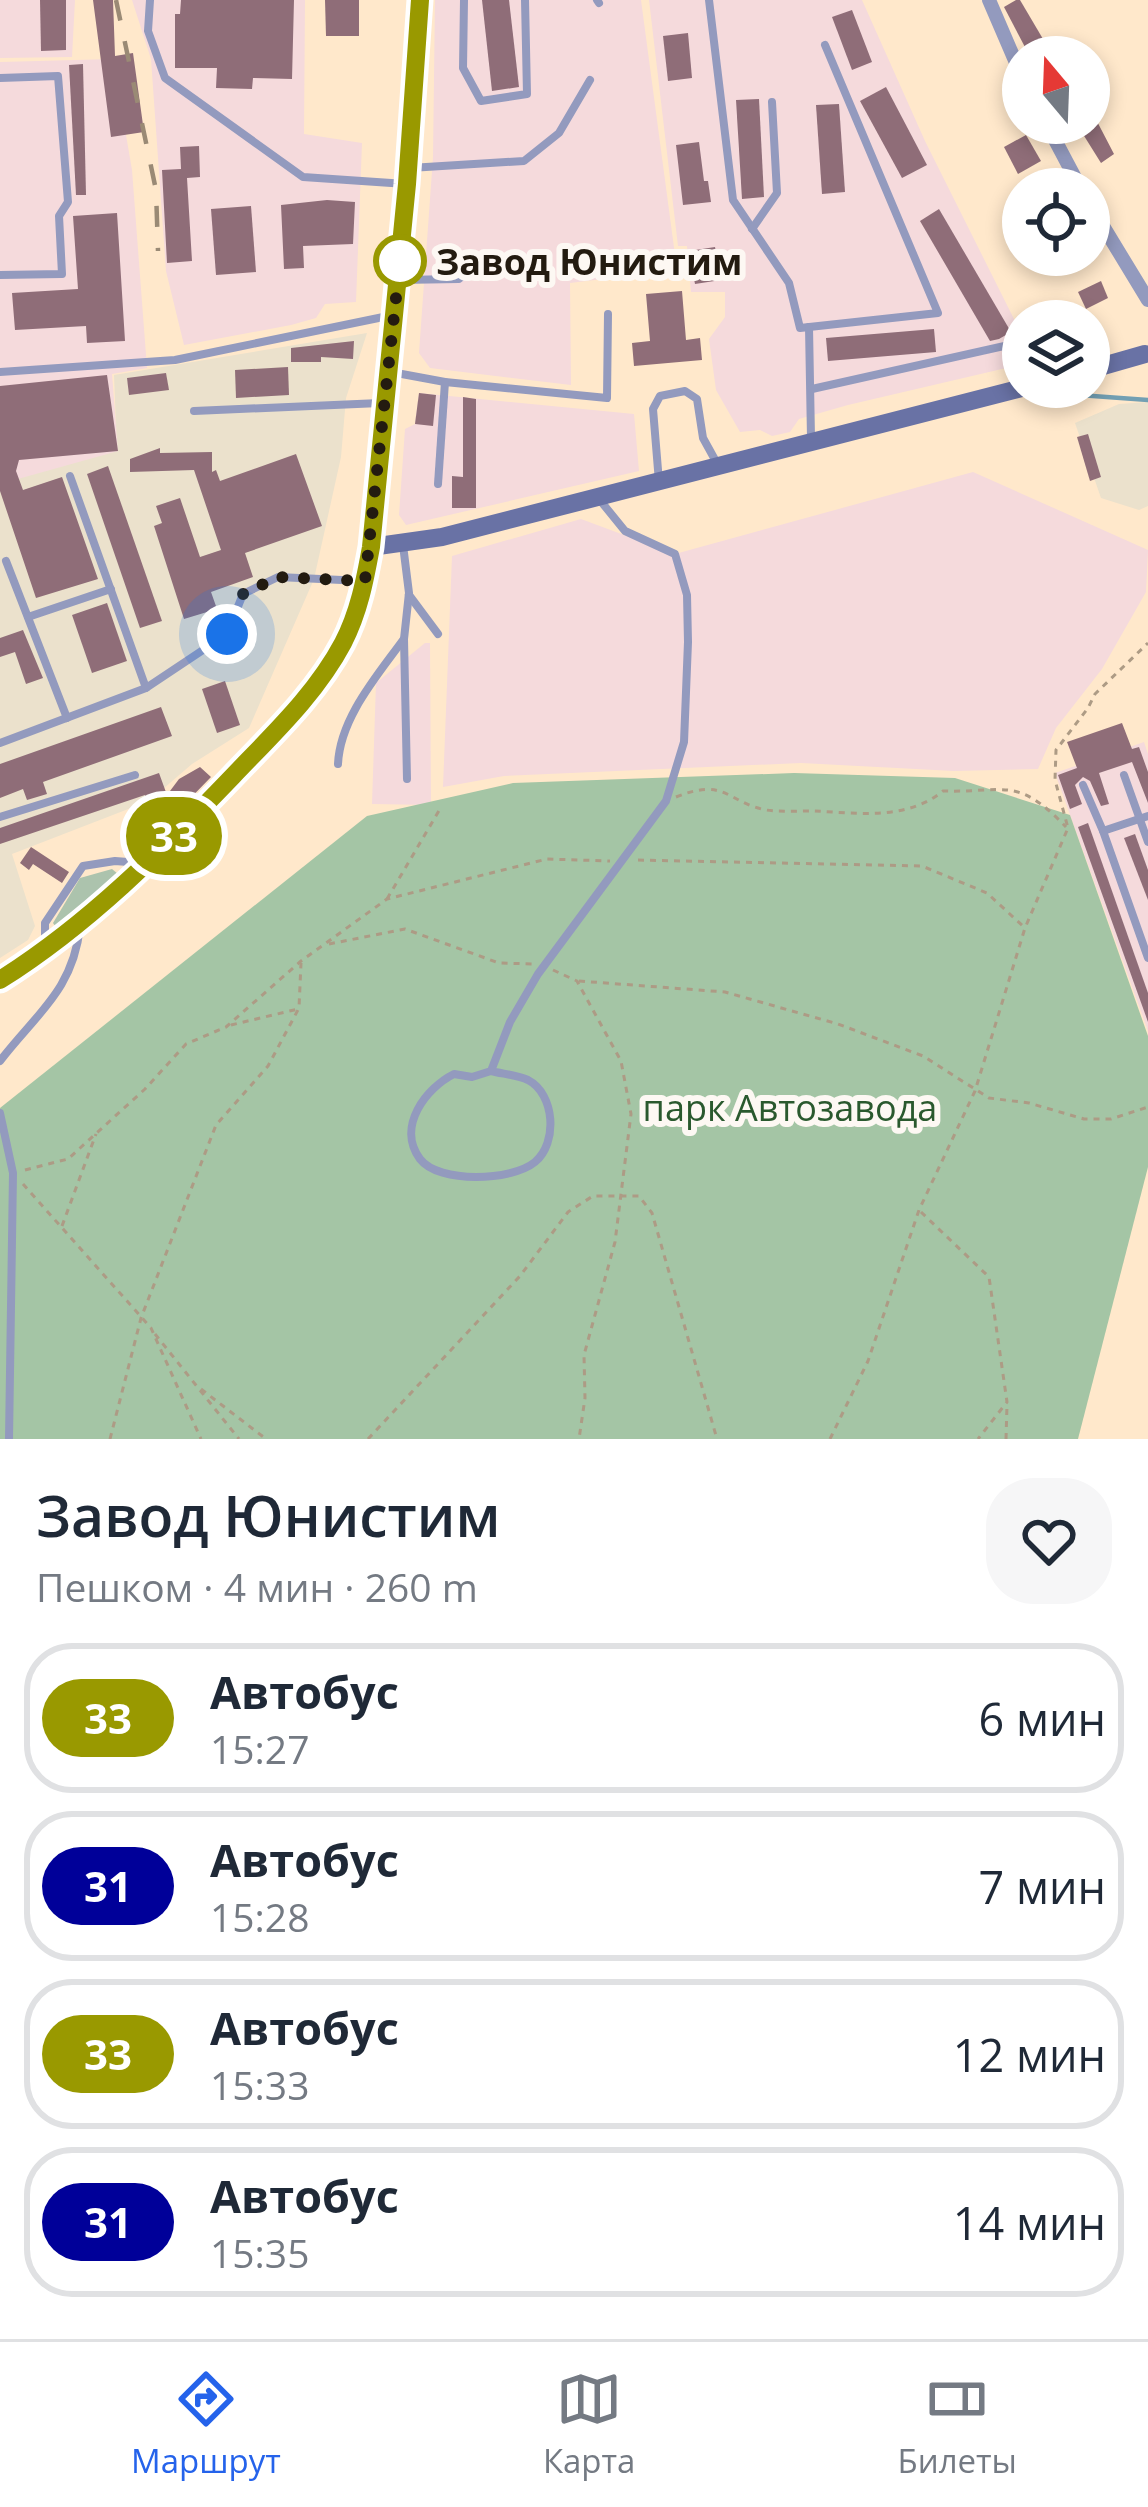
<!DOCTYPE html>
<html lang="ru">
<meta charset="utf-8">
<style>
:root{--surface:#fff;--page:#f6f6f7;--text:#1f2937;--muted:#747a83;--line:#e0e1e3;--accent:#2563eb}
body{margin:0;font-family:"Open Sans",sans-serif;background:var(--page);color:var(--text);height:100vh;display:flex;flex-direction:column;font-size:45px;white-space:nowrap}
*{box-sizing:border-box;margin:0}
p{font-size:39px;color:var(--muted)}
.icon{flex:none;width:66px;height:66px;fill:none;stroke:currentColor;stroke-width:2;stroke-linecap:round;stroke-linejoin:round}
.map{position:relative;height:1439px;overflow:hidden}
.details{display:flex;flex-direction:column;background:var(--surface);flex:1}
.details>*{flex:none}
.badge{padding:0 24px;border-radius:39px;font-size:42px;line-height:78px}
.needle{width:78px;rotate:341deg}
.fabs{position:absolute;left:1002px;top:36px;display:grid;gap:24px}
.fabs a{display:grid;place-items:center;width:108px;height:108px;border-radius:50%;background:var(--surface);box-shadow:0 6px 18px #0003;font-size:60px}
.you{position:absolute;width:60px;height:60px;margin:-30px;border:9px solid #fff;border-radius:50%;background:#1a73e8;box-shadow:0 0 0 18px #1a73e833}
.map>.badge{position:absolute;translate:-50% -50%;box-shadow:0 0 0 6px #fff}
.round{display:grid;place-items:center;flex:none;width:126px;height:126px;border-radius:48px;background:var(--page)}
.headline{display:flex;align-items:center;justify-content:space-between;height:204px;padding:0 36px}
h1{font-size:57px;font-weight:600;line-height:90px}
ul{padding:0;list-style:none}
li{display:flex;align-items:center;gap:36px;height:150px;margin:0 24px 18px;padding:0 12px;border:6px solid var(--line);border-radius:48px}
li div{flex:1}
li b{display:block;font-size:45px}
li em{font-style:normal}
li .badge{min-width:132px;font-weight:700;text-align:center}
.tabs{display:flex;justify-content:space-around;align-items:center;height:168px;border-top:3px solid var(--line);background:var(--surface);font-size:33px;color:var(--muted)}
.tabs a{display:grid;justify-items:center;gap:6px}
.tabs .selected{color:var(--accent)}
.map>svg:first-child{display:block}
.commercial{fill:#ebe1cc}
.industrial{fill:#f5dadc}
.green{fill:#acc3ad}
.forest{fill:#a4c5a5}
.lines{fill:none;stroke-linecap:round;stroke-linejoin:round}
.stream{stroke:#729fb3;stroke-width:4.5}
.building{fill:#8f6d78}
.path{stroke:#ad9b85;stroke-width:3;stroke-dasharray:6 6;stroke-linecap:butt}
.lane{stroke:#939abe;stroke-width:8}
.street{stroke:#939abe;stroke-width:14}
.secondary{stroke:#6972a5;stroke-width:18}
.primary{stroke:#4d5593;stroke-width:21}
.rail{stroke:#9a8a75;stroke-width:4.5;stroke-dasharray:21 21;stroke-linecap:butt}
.line-casing{stroke:#fff;stroke-width:27}
.line{stroke:#990;stroke-width:18}
.walk{stroke:#231b10;stroke-width:12;stroke-dasharray:0 21.6}
.stop-dot{fill:#fff;stroke:#990;stroke-width:6}
.labels{text-anchor:middle;dominant-baseline:central;stroke-width:12;stroke-linejoin:round;paint-order:stroke}
.stop-label{font-size:36px;font-weight:bold;fill:#231b10;stroke:#fdf8f3;text-anchor:start}
.park-label{font-size:36px;fill:#2a592e;stroke:#fdf8f3}
</style>
<div class="map">
<svg width="1148" height="1439" viewBox="0 0 1148 1439">
<rect width="100%" height="100%" fill="#ffe8cb"/>
<!-- commercial -->
<g class="commercial">
<polygon points="367,333 346,398 341,457 314,579 249,728 192,764 149,801 12,854 35,926 28,940 0,958 0,482 117,451 114,375"/>
<polygon points="1148,402 1148,506 1139,510 1101,498 1075,423 1119,404"/>
</g>
<!-- industrial -->
<g class="industrial">
<polygon points="0,0 75,0 72,57 0,58"/>
<polygon points="132,0 305,0 304,134 362,143 356,302 325,304 316,318 291,325 184,345 166,271 151,59"/>
<polygon points="435,0 641,0 677,270 570,283 571,385 430,368 419,353 433,157"/>
<polygon points="649,0 862,0 925,141 1023,337 1023,364 848,405 799,419 790,432 772,436 760,430 740,432 716,390 709,339 725,317 725,292 691,292 687,246 678,246"/>
<polygon points="113,59 132,170 147,368 112,374 118,451 0,484 0,62"/>
<polygon points="419,393 634,414 639,471 406,525 399,515 405,429 415,424"/>
<polygon points="973,472 1148,550 1146,592 1102,669 1056,728 1038,769 954,771 801,763 504,776 443,787 452,556 581,519 675,554"/>
<polygon points="425,643 430,643 431,805 372,804 376,683"/>
<polygon points="1144,742 1148,754 1148,1031 1055,773"/>
</g>
<!-- green -->
<polygon class="green" points="112,869 118,874 58,930 53,923 80,878"/>
<!-- forest -->
<polygon class="forest" points="794,773 955,778 1070,815 1148,1036 1148,1167 1078,1439 0,1439 0,1108 367,816 513,783"/>
<g class="lines">
<!-- stream -->
<polyline class="stream" points="1079,395 1148,400"/>
</g>
<!-- building -->
<g class="building">
<polygon points="40,0 66,0 66,50 41,51"/>
<polygon points="93,0 113,0 115,56 133,53 144,132 111,137"/>
<polygon points="181,0 294,0 292,79 253,78 252,89 216,88 217,68 175,68 175,14 180,14"/>
<polygon points="325,0 359,0 359,36 326,36"/>
<polygon points="482,0 509,0 519,87 492,91"/>
<polygon points="1016,0 1020,0 1043,39 1026,49 1004,7"/>
<polygon points="852,10 872,62 852,70 832,17"/>
<polygon points="688,33 692,78 668,81 663,36"/>
<polygon points="83,64 86,195 76,195 69,65"/>
<polygon points="886,87 927,165 902,178 860,101"/>
<polygon points="759,99 764,197 742,199 736,100"/>
<polygon points="839,104 845,192 822,194 816,105"/>
<polygon points="1089,106 1114,154 1101,163 1076,123 1089,123"/>
<polygon points="1026,135 1041,161 1018,174 1004,147"/>
<polygon points="699,142 704,181 708,181 711,202 683,205 676,145"/>
<polygon points="199,146 200,177 187,178 192,261 167,263 162,170 181,169 180,147"/>
<polygon points="327,200 355,202 353,244 303,246 304,268 284,269 281,205"/>
<polygon points="251,206 256,272 216,275 211,209"/>
<polygon points="939,209 1011,332 999,339 990,341 920,221"/>
<polygon points="117,213 125,341 87,343 86,326 15,330 12,293 78,289 73,216"/>
<polygon points="715,247 721,280 695,284 689,251"/>
<polygon points="1101,281 1108,298 1086,309 1078,292"/>
<polygon points="682,291 686,340 700,338 702,360 634,366 632,343 650,341 646,294"/>
<polygon points="934,329 936,352 828,361 826,338"/>
<polygon points="354,341 353,359 321,357 321,362 291,362 291,348"/>
<polygon points="288,367 289,395 236,398 235,370"/>
<polygon points="166,373 169,390 129,395 127,378"/>
<polygon points="107,375 118,451 19,460 16,471 23,490 62,477 98,579 36,598 0,491 0,386"/>
<polygon points="419,393 436,395 433,426 415,424"/>
<polygon points="463,397 476,399 476,508 452,508 452,476 463,477"/>
<polygon points="1088,434 1101,477 1090,481 1077,437"/>
<polygon points="160,448 160,453 212,452 212,472 216,470 220,481 296,454 322,526 245,553 253,577 211,592 217,609 184,619 154,526 162,523 156,506 180,498 200,557 221,550 194,470 130,472 130,459"/>
<polygon points="108,466 162,621 140,628 87,474"/>
<polygon points="107,603 127,661 92,673 72,615"/>
<polygon points="23,630 43,678 26,684 15,652 0,657 0,638"/>
<polygon points="225,681 240,725 217,733 202,689"/>
<polygon points="161,707 172,736 43,782 47,794 27,800 23,789 0,798 0,764"/>
<polygon points="1122,723 1132,749 1139,747 1148,772 1148,803 1132,762 1099,773 1109,804 1101,806 1090,781 1083,777 1075,785 1082,804 1070,809 1058,775 1077,768 1067,742"/>
<polygon points="200,767 211,777 175,814 171,810 155,817 145,795 0,844 0,828 159,773 167,795 179,779"/>
<polygon points="1088,823 1148,993 1148,1022 1078,827"/>
<polygon points="1135,834 1148,870 1148,900 1124,838"/>
<polygon points="31,847 69,872 62,883 33,864 29,870 20,863"/>
</g>
<g class="lines">
<!-- path -->
<g class="path">
<path d="M676,797C726,777 726,802 766,810C781,812 798,811 814,811C857,813 906,821 943,791C1006,793 1016,775 1066,827"/>
<polyline points="638,860 922,866 987,893 1025,928"/>
<polyline points="387,899 440,809"/>
<polyline points="329,944 405,929 499,963 534,964"/>
<polyline points="553,970 577,981 621,1061 631,1114 615,1242 584,1355 585,1398 579,1439"/>
<polyline points="579,981 725,992 838,1024 923,1056 989,1098 1029,1103 1084,1119 1111,1119 1148,1107"/>
<polyline points="231,1025 298,1009"/>
<polyline points="25,1170 68,1159 145,1089 186,1044 226,1027 301,961 387,899 547,859 610,861"/>
<polyline points="23,1184 151,1328 201,1439"/>
<polyline points="921,1212 989,1277 1007,1402 978,1439"/>
<polyline points="62,1226 96,1134"/>
<polyline points="155,1334 239,1439"/>
<polyline points="201,1389 266,1439"/>
<polyline points="110,1439 141,1318 216,1125 268,1066 299,1008 301,963"/>
<polyline points="368,1439 520,1276 568,1212 593,1196 639,1196 652,1213 717,1439"/>
<polyline points="830,1439 868,1361 919,1210 975,1091 1025,928 1068,828 1055,780 1056,750 1088,708 1095,694 1148,643"/>
<polyline points="1006,1439 1007,1405"/>
</g>
<!-- lane -->
<g class="lane">
<polyline points="150,0 148,31 165,78 303,177 406,184"/>
<polyline points="464,0 463,68 481,101 527,94 525,0"/>
<polyline points="597,0 599,3"/>
<polyline points="709,0 733,200 789,283 800,328 938,313 825,45"/>
<polyline points="0,78 58,76 68,202 59,216 62,274 0,275"/>
<polyline points="410,168 524,161 559,133 590,80"/>
<polyline points="752,229 777,193 772,102"/>
<polyline points="399,280 459,279 486,257"/>
<polyline points="809,327 811,438"/>
<polyline points="0,372 175,360 393,315"/>
<polyline points="391,372 445,382 607,398 608,314"/>
<polyline points="812,389 1018,343"/>
<polyline points="194,411 380,403"/>
<polyline points="70,476 146,688"/>
<polyline points="659,482 653,409 660,396 685,391 697,399 703,438 719,467"/>
<polyline points="438,484 445,382"/>
<polyline points="403,545 409,593 404,639 407,779"/>
<polyline points="6,561 67,718"/>
<polyline points="409,595 438,634"/>
<polyline points="28,617 111,589"/>
<polyline points="0,743 146,688 227,634 243,594 278,577 363,581"/>
<path d="M338,764C340,718 377,676 403,640"/>
<polyline points="1124,775 1148,842"/>
<polyline points="1083,785 1103,831"/>
<polyline points="1148,816 1103,831 1148,958"/>
<polyline points="0,817 135,775"/>
<polyline points="45,944 45,923 83,866 115,861 141,863"/>
<path d="M0,1061C37,1013 73,990 80,927"/>
<path d="M491,1071L472,1077L454,1074C426,1088 396,1127 420,1159C439,1184 512,1181 535,1162C558,1143 555,1094 528,1080C517,1075 503,1074 491,1071L510,1022L538,974L666,801L684,742L688,642L687,595L675,554L625,531L599,499"/>
<polyline points="0,1113 13,1173 9,1439"/>
</g>
<!-- street -->
<g class="street">
<polyline points="989,0 1023,79"/>
<polyline points="1046,123 1081,189"/>
<polyline points="1089,203 1148,300"/>
</g>
<!-- secondary -->
<g class="secondary">
<polyline points="1089,370 1145,354"/>
<polyline points="371,547 442,537 1026,387"/>
</g>
<!-- primary -->
<path class="primary" d="M0,980C89,924 160,851 233,776C272,735 316,694 343,643C359,613 365,580 371,547L407,184L420,0"/>
<!-- rail -->
<polyline class="rail" points="116,0 156,190 158,251"/>
</g>
<g class="lines">
<!-- line casing -->
<g class="line-casing">
<path id="line" d="M0,980C89,924 160,852 233,776C272,735 316,694 343,643C359,612 365,580 371,547L407,184L420,0"/>
</g>
<!-- line -->
<use href="#line" class="line"/>
<!-- walk -->
<polyline class="walk" points="227,634 243,594 278,577 365,581 400,261"/>
</g>
<!-- markers -->
<circle class="stop-dot" cx="400" cy="261" r="24"/>
<g class="labels">
<!-- stop labels -->
<g class="stop-label">
<text x="436" y="261">Завод Юнистим</text>
</g>
<!-- park labels -->
<g class="park-label">
<text x="790" y="1107">парк Автозавода</text>
</g>
</g>
</svg>
<div class="fabs">
<a><svg class="needle" viewBox="-14 -14 28 28"><path d="M0-13l5 13h-10z" fill="#e53935"/><path d="M0 13l5-13h-10z" fill="#747a83"/></svg></a>
<a><svg class="icon" aria-label="locate" viewBox="0 0 24 24"><circle cx="12" cy="12" r="6"/><path d="M12 2v4M12 18v4M2 12h4M18 12h4"/></svg></a>
<a><svg class="icon" aria-label="layers" viewBox="0 0 24 24"><path d="M12 4l9 5-9 5-9-5zM3 14l9 5 9-5"/></svg></a>
</div>
<div class="you" style="left:227px;top:634px"></div>
<b class="badge" style="left:174px;top:836px;background:#990;color:#fff">33</b>
</div>
<section class="details">
<div class="headline"><div><h1>Завод Юнистим</h1><p>Пешком · 4 мин · 260 m</p></div><a class="round"><svg class="icon" aria-label="heart" viewBox="0 0 24 24"><path d="M12 20l-8-8c-3-5 5-10 8-4 3-6 11-1 8 4z"/></svg></a></div>
<ul>
<li><span class="badge" style="background:#990;color:#fff">33</span><div><b>Автобус</b><p>15:27</p></div><em>6 мин</em></li>
<li><span class="badge" style="background:#009;color:#fff">31</span><div><b>Автобус</b><p>15:28</p></div><em>7 мин</em></li>
<li><span class="badge" style="background:#990;color:#fff">33</span><div><b>Автобус</b><p>15:33</p></div><em>12 мин</em></li>
<li><span class="badge" style="background:#009;color:#fff">31</span><div><b>Автобус</b><p>15:35</p></div><em>14 мин</em></li>
</ul>
</section>
<nav class="tabs">
<a class="selected"><svg class="icon" aria-label="directions" viewBox="0 0 24 24"><path d="M12 3l9 9-9 9-9-9zM9 14v-3h6M13 9l2 2-2 2"/></svg>Маршрут</a>
<a><svg class="icon" aria-label="map" viewBox="0 0 24 24"><path d="M3 6l6-2 6 2 6-2v14l-6 2-6-2-6 2zM9 4v14M15 6v14"/></svg>Карта</a>
<a><svg class="icon" aria-label="tickets" viewBox="0 0 24 24"><path d="M3 7h18v10H3zM15 7v10"/></svg>Билеты</a>
</nav>
